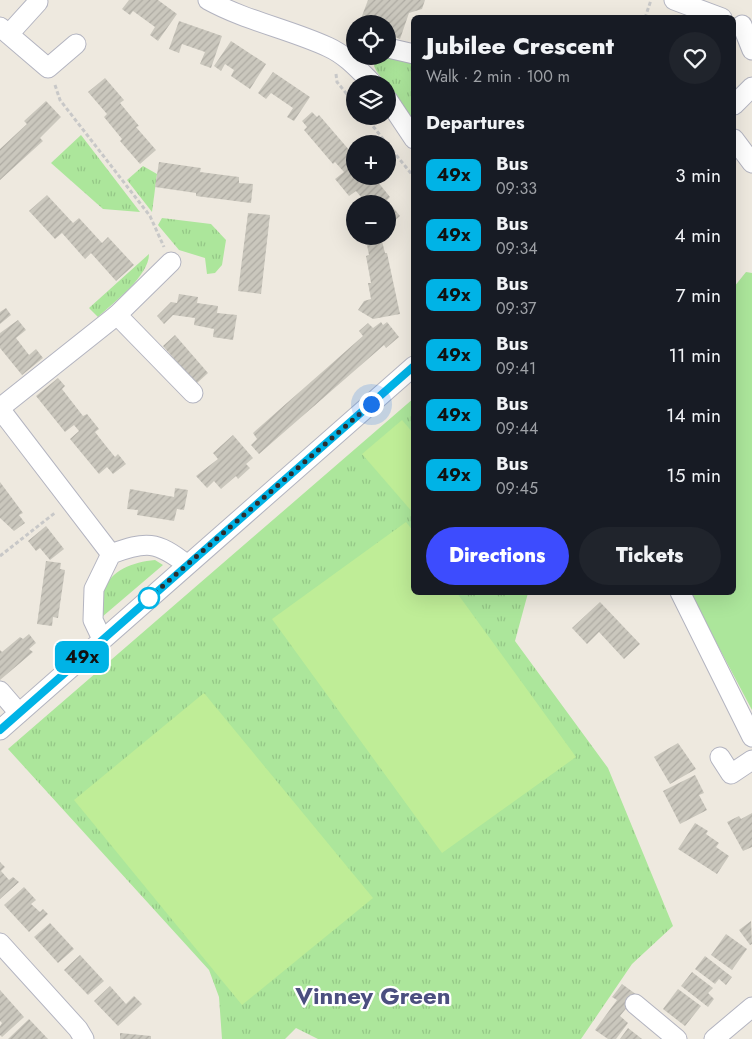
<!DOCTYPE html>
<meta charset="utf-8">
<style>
:root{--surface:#171b24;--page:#20242c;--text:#f1f3f6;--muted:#9ea1a6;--accent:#3d4cfe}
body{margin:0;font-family:Jost,sans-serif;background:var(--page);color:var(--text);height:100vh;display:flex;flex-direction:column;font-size:19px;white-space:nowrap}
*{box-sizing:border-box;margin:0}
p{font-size:16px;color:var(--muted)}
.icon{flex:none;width:28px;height:28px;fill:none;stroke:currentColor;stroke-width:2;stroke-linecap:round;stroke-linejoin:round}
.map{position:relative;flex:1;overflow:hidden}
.panel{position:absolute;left:411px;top:15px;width:325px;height:580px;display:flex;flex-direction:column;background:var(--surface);border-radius:8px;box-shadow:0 5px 20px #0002}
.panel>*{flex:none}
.badge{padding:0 10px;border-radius:8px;font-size:18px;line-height:32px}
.fabs{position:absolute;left:346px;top:15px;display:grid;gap:10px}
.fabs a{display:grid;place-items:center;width:50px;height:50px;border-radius:50%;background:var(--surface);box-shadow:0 5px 20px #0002;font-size:25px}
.you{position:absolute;width:25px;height:25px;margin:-12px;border:4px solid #fff;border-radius:50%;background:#1a73e8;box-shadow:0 0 0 8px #1a73e833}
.map>.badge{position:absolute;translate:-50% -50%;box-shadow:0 0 0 2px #fff}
h2{padding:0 15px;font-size:19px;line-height:45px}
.round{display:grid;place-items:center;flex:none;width:52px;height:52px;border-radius:26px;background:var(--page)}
.headline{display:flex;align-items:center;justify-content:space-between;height:85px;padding:0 15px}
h1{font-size:24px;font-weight:800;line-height:38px}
.button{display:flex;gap:10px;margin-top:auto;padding:10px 15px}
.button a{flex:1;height:58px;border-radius:30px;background:var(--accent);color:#fff;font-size:20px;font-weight:800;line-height:58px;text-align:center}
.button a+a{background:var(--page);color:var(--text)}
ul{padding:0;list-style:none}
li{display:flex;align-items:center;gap:15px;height:60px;padding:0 15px}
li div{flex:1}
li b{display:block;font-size:19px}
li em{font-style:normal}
li .badge{min-width:55px;font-weight:700;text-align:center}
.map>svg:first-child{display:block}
.grass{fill:url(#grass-tufts)}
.garden{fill:#ace69b}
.pitch{fill:#bfed97}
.building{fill:url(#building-hatch)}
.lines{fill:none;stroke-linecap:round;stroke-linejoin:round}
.minor-casing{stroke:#b3b4c0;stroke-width:21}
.path{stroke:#c8c8c8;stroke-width:3;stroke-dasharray:4 2.5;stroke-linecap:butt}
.minor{stroke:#fff;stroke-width:19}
.line-casing{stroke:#fff;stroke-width:11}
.line{stroke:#00b3e6;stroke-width:8}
.walk{stroke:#2d2d2d;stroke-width:5;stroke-dasharray:0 9}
.stop-dot{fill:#fff;stroke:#00b3e6;stroke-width:2.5}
.labels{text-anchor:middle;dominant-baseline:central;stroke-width:4.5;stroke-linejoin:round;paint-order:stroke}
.district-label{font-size:24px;font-weight:bold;fill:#4b4f7f;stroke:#fff}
</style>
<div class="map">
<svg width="752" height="1039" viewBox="0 0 752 1039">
<defs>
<pattern id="grass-tufts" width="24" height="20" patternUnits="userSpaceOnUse" patternTransform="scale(1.25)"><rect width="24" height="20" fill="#ace69b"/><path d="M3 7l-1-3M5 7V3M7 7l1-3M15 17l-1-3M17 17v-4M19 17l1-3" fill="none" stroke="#94c686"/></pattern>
<pattern id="building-hatch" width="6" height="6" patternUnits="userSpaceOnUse" patternTransform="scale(1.25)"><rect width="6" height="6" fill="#cac7bd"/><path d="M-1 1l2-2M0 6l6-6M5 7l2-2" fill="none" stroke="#aeaba3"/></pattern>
</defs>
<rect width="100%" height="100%" fill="#eee9df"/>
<!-- grass -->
<g class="grass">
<polygon points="377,56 414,58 414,121 377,72 374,66"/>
<polygon points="81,135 140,212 103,209 51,163"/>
<polygon points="143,166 157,174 152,212 127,180"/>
<polygon points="162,218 211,224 226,240 222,265 215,273 207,274 205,258 179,250 158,225"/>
<path d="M149,254C149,276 114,302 98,317L89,308Z"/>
<polygon points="414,398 414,592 528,593 515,641 608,768 673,926 632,964 581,1039 318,1039 296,1028 285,1039 222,1039 219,997 209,970 8,749"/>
<path d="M155,560L163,565L102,617C102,609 101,599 103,592C110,570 133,562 155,560Z"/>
</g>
<!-- garden -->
<polygon class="garden" points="746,272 752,273 752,710 690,593 734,592 734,287"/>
<!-- pitch -->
<g class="pitch">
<polygon points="402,420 414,434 414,514 362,454"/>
<polygon points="406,522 414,532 414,592 457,593 576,757 442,853 272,619"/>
<polygon points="204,693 373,898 242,1005 74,800"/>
</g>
<!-- building -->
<g class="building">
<polygon points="129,0 158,0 177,14 158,41 150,35 155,27 133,11 130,15 122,9"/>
<polygon points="368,0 425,0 422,9 409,13 400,39 388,34 388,24 359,24"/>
<polygon points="179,21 222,36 211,68 200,64 205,52 182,44 179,53 169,49"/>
<polygon points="231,41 266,64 250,89 231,76 234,70 225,64 221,71 214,66"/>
<polygon points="273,72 310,97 294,121 287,117 293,108 271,93 266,99 258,93"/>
<polygon points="105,78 124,100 120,103 139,126 136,127 156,150 140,164 120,141 122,139 104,117 107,114 88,92"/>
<polygon points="46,101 61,117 40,138 43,141 0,180 0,149 27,124 24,121"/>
<polygon points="312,112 317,117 319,115 350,151 347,153 355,163 355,176 373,176 390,197 387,200 400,216 388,227 388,204 367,204 356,191 349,196 335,179 344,172 335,162 333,164 304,130 307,127 302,121"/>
<polygon points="159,162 201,168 200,172 239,177 239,183 253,184 251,203 196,196 196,193 155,187"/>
<polygon points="47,195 73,223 79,218 102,243 108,237 134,265 116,281 91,253 85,259 62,233 55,239 29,211"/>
<polygon points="248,213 270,215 261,294 238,291"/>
<polygon points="382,241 385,253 387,253 400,314 373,319 358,310 364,301 371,299 368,283 371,283 366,256 369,255 367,245"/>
<polygon points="179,294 198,297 197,303 218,306 217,313 237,315 233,340 213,337 214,329 194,325 195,318 173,315 164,324 157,316 171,302 177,303"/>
<polygon points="6,308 11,315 0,324 0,312"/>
<polygon points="18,320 26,330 16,338 29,355 36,349 43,358 22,375 0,348 0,333"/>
<polygon points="381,322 383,325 387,322 399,337 386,348 384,345 259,454 251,445 257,439 253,433 363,336 359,331 368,323 373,328"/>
<polygon points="175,335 208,373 196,384 163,346"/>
<polygon points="58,378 65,386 62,389 83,416 87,414 99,429 95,432 106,446 115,457 118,454 126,464 113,474 107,467 99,474 70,439 79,431 74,425 65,432 36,396"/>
<polygon points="233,435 253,458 246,464 250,468 238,479 236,476 221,489 214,481 207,488 196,476 218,459 213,453"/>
<polygon points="0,482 23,513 19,515 25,523 14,531 0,518"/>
<polygon points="175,488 188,490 184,510 177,509 174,521 137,515 138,510 127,509 130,489 174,497"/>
<polygon points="46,526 64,549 50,560 40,548 36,551 28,541"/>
<polygon points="46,561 61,563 60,569 65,570 58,618 53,617 52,626 37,624"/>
<polygon points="600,602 640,644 624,659 599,632 587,644 572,628"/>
<polygon points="29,634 36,643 29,649 33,652 0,680 0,650 2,652 20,637 23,639"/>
<polygon points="678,743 696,769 670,784 654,757"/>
<polygon points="695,775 704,793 699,795 707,810 680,824 663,791"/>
<polygon points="752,813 752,847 743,851 727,822 739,816 741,819"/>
<polygon points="695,823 708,831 706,834 719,843 716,847 729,856 717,874 678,849"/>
<polygon points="0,862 5,867 1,871 9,880 13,877 19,882 0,899"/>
<polygon points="24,887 36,900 31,904 40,912 43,909 48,914 29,932 4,905"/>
<polygon points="751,921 752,944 750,945 739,930"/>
<polygon points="50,923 74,949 58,963 34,937"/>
<polygon points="726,934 747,949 732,970 711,955"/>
<polygon points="80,955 104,981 88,995 64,970"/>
<polygon points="705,956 732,977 726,985 719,979 715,984 695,969"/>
<polygon points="692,972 713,988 708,993 714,999 708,1007 681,986"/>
<polygon points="622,984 637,995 620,1016 628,1023 616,1039 608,1039 595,1030 617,1000 612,997"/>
<polygon points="110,986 126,1004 134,996 142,1004 118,1026 94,1001"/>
<polygon points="678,989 701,1006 685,1026 663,1009"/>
<polygon points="0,990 24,1017 2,1037 0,1035 0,1026 2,1023 0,1021"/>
<polygon points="29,1019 48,1039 8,1039"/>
<polygon points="628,1028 642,1039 620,1039"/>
<polygon points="120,1033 151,1036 151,1039 120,1039"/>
</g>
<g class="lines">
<!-- minor casing -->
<g class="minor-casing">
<g id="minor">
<path d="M208,0C246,21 289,29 328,47C346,55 359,70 373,84"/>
<polyline points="674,0 722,18"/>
<polyline points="742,25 752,50"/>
<polyline points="0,27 48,68 76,44"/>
<polyline points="9,34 38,2"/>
<polyline points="388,48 414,54"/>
<polyline points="388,100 414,139"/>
<polyline points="734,105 752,87"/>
<polyline points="734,139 752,163"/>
<polyline points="117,315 193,393"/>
<polyline points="0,408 117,315 171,262"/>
<polyline points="0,409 111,554"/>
<polyline points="680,592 752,737"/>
<path d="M102,639L93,620L94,589L111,554C146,541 157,541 186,564"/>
<polyline points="0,691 19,713"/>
<polyline points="0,730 414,366"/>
<polyline points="720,757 731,774 752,760"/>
<polyline points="0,943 78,1029 84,1039"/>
<polyline points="635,1004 677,1039"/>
<polyline points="714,1039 752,1007"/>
</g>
</g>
<!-- path -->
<g class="path">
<polyline points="645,18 651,0"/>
<polyline points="336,74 337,82 355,104"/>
<polyline points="55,85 60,100 150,216 164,247"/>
<polyline points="365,116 387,144"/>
<polyline points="388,145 414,177"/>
<polyline points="0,556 56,512"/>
</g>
<!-- minor -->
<use href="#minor" class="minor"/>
</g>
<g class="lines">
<!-- line casing -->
<g class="line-casing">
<polyline id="line" points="0,730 414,366"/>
</g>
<!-- line -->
<use href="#line" class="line"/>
<!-- walk -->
<polyline class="walk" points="149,598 371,404"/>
</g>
<!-- markers -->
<circle class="stop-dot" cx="149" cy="598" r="10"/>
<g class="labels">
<!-- district labels -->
<g class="district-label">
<text x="373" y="995">Vinney Green</text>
</g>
</g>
</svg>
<div class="fabs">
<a><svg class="icon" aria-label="locate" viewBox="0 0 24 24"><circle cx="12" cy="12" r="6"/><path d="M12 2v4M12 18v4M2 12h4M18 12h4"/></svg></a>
<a><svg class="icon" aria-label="layers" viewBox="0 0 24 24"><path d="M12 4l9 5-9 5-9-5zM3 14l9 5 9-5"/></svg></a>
<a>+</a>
<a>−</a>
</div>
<div class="you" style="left:371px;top:404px"></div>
<b class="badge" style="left:82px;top:657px;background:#00b3e6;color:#111">49x</b>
<section class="panel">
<div class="headline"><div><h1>Jubilee Crescent</h1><p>Walk · 2 min · 100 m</p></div><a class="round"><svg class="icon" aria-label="heart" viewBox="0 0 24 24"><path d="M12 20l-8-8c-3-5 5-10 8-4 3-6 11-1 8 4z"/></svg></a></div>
<h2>Departures</h2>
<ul>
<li><span class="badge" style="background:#00b3e6;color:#111">49x</span><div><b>Bus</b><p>09:33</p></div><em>3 min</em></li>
<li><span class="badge" style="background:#00b3e6;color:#111">49x</span><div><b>Bus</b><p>09:34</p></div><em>4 min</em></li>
<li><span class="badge" style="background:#00b3e6;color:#111">49x</span><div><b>Bus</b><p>09:37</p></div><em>7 min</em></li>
<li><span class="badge" style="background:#00b3e6;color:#111">49x</span><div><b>Bus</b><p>09:41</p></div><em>11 min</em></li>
<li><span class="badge" style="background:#00b3e6;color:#111">49x</span><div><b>Bus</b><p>09:44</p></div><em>14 min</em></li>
<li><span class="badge" style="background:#00b3e6;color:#111">49x</span><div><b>Bus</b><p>09:45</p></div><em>15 min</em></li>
</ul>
<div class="button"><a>Directions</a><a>Tickets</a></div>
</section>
</div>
